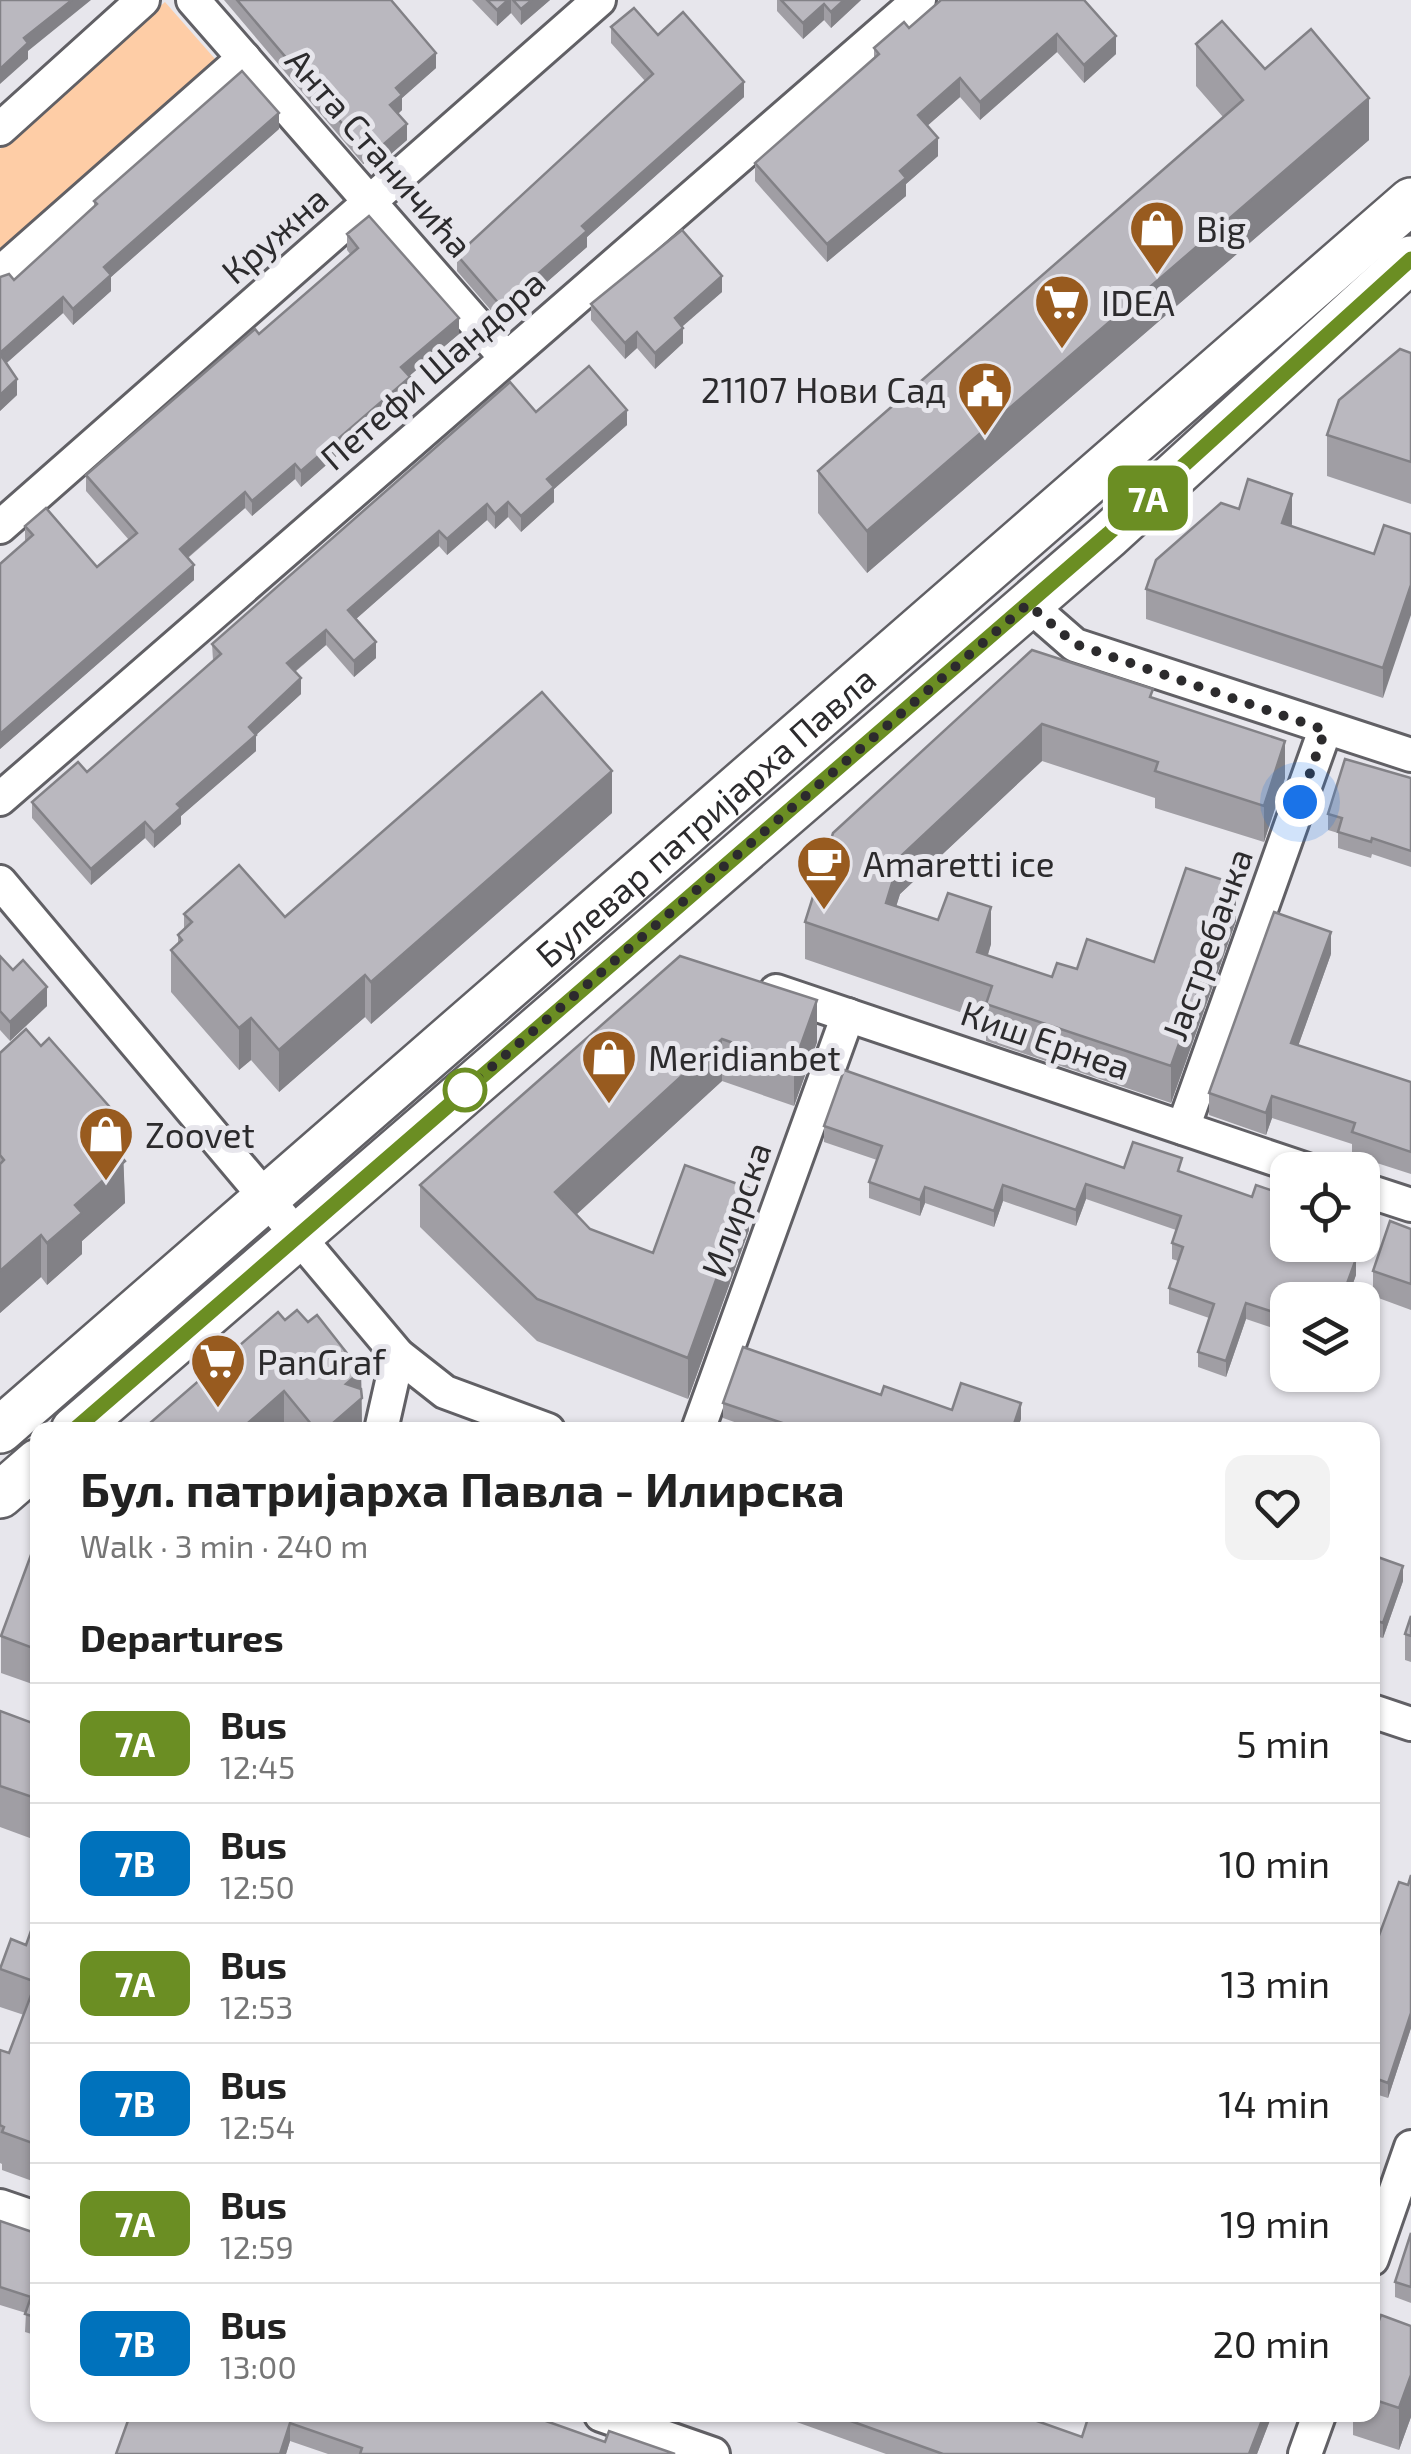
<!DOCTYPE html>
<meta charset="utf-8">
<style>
:root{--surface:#fff;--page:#f2f2f2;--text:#222;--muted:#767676;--line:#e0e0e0}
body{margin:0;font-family:"Exo 2",sans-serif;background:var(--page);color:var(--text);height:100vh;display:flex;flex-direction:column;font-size:38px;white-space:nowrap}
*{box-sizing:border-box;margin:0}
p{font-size:32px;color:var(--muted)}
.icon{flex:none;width:55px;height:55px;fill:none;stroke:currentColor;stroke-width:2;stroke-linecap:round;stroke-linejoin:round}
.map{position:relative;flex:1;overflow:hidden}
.side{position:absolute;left:30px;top:1422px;width:1350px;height:1000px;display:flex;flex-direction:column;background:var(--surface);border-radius:20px;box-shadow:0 2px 8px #0004}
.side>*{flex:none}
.badge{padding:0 20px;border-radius:15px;font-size:35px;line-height:65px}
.fabs{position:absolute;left:1270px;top:1152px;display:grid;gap:20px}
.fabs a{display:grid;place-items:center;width:110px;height:110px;border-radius:20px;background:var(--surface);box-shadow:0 2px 8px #0004;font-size:50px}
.you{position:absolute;width:50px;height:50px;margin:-25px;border:8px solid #fff;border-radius:50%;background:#1a73e8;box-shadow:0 0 0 15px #1a73e833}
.map>.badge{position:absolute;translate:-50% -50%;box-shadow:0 0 0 5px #fff}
h2{padding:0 50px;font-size:38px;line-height:90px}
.round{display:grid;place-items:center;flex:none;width:105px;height:105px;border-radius:20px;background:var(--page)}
.headline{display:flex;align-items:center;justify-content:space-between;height:170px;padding:0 50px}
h1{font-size:48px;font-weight:700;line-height:75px}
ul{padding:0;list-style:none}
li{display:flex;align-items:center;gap:30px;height:120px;padding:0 50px;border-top:2px solid var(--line)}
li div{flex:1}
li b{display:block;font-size:38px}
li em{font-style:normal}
li .badge{min-width:110px;font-weight:700;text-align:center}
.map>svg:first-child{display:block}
.green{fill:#fecda6}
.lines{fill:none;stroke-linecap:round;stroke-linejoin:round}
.street-casing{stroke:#616065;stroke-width:38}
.secondary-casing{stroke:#616065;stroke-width:50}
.street{stroke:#fff;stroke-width:32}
.secondary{stroke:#fff;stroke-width:45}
.wall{fill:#a09ea4}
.shaded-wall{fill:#828186}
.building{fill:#bab8bf;stroke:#828186;stroke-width:2.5}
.line-casing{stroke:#fff;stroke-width:22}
.line{stroke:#6b8e23;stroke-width:15}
.walk{stroke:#2c2b2d;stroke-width:10;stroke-dasharray:0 18}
.stop-dot{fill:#fff;stroke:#6b8e23;stroke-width:5}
.labels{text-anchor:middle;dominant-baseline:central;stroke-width:10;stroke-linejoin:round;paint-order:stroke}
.street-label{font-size:35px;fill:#2c2b2d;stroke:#e7e6ec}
.poi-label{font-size:35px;fill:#2c2b2d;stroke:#e7e6ec;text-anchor:start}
</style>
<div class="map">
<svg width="1411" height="2454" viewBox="0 0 1411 2454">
<rect width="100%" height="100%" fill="#e7e6ec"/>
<!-- green -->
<polygon class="green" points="165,2 215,59 0,251 0,149"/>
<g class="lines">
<!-- street casing -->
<g class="street-casing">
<g id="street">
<polyline points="193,0 506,358"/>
<polyline points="0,129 143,0"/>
<polyline points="0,273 244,58"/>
<polyline points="0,527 599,0"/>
<polyline points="1028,604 1075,645 1411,755"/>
<polyline points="0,799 919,0"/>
<polyline points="0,882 398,1355 445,1392 548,1430"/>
<polyline points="776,991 1307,1170"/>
<polyline points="1183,1128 1325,730"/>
<polyline points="1362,1189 1411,1205"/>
<polyline points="381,1430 398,1355"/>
<polyline points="698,1430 848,1015"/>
<polyline points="1372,1711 1411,1724"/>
<polyline points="0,2206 38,2219"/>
<polyline points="1372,2259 1411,2147"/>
<polyline points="601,2415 713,2454"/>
<polyline points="1305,2454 1319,2415"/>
</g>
</g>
<!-- secondary casing -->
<g class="secondary-casing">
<g id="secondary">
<path id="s1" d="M0,1430L1411,201"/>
<polyline points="74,1430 1109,535 1411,259"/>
<polyline points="0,1495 38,1462"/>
</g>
</g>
<!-- street -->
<use href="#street" class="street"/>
<!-- secondary -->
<use href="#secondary" class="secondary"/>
</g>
<!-- wall -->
<g class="wall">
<polygon points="224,0 391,0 436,68 402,98 402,110 398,114 407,140 377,166 371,158 363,164"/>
<polygon points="472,0 550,0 521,25 511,13 497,26"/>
<polygon points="777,0 861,0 831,28 824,20 803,39 777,11"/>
<polygon points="1084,0 1116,54 1084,83 1057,52 980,120 960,97 927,126 938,156 906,184 906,196 827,262 755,181 755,163 874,59 874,48 909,28"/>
<polygon points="611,27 658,35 744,97 587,237 587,247 501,322 457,271 457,255 645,81 611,43"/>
<polygon points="1196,44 1265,69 1369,140 867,573 818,513 818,471 1223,117 1196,86"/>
<polygon points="279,129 111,277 111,291 73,325 63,313 6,363 17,395 0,411 0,277 14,280 94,207 94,201"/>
<polygon points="347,234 459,334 409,376 410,392 301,487 295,479 252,516 245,508 188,558 194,580 0,749 25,542 25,526 97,567 129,540 86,491 86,475 259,334 350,254 347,250"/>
<polygon points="722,292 682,326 683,343 655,369 637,348 625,359 591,320 591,304"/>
<polygon points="1411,353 1411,504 1327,476 1327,435"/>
<polygon points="536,412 627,425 554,489 554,502 521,532 508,517 495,529 487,520 447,555 439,546 356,619 376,658 354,677 326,645 295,672 301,694 256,735 256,751 181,816 181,824 154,848 145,838 91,885 32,818 32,802 87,772 213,660 212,644"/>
<polygon points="1292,524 1291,526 1374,554 1384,525 1383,698 1146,619 1146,589"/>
<polygon points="1032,650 1153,698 1285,778 1264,842 1155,808 1155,798 1042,761 900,894 896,906 991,944 988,955 1052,977 1077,969 1154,962 1236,921 1171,1103 986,1041 986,1021 805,959 805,922"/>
<polygon points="1411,778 1411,867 1372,854 1371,858 1338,848 1338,833 1328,830 1328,814"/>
<polygon points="612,813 371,1024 365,1017 279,1092 251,1060 239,1070 171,992 171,950 178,944 178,935 184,929 184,914 285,917"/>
<polygon points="1331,954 1298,1046 1411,1082 1411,1174 1352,1155 1352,1144 1272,1118 1266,1135 1209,1115 1209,1093"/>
<polygon points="0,956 47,1006 10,1041 0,1030"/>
<polygon points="680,956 817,1042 794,1106 722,1081 576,1215 590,1229 653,1253 749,1230 688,1399 537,1341 420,1227 420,1185"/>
<polygon points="0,1053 122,1138 125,1203 82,1241 82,1254 47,1285 41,1277 0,1313"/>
<polygon points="824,1126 1124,1168 1182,1172 1288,1245 1356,1275 1347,1300 1288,1300 1288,1333 1246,1319 1226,1377 1198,1367 1198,1352 1209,1318 1169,1304 1169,1288 1178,1261 1172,1259 1172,1243 1176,1230 1086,1199 1076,1226 1003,1201 994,1227 925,1203 920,1216 869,1198 869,1182 877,1160 824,1142"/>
<polygon points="1411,1229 1411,1310 1373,1296 1373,1271"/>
<polygon points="285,1320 308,1322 361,1371 362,1430 286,1430 284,1428 281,1430 142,1430"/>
<polygon points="881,1395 952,1410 1021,1419 1017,1430 757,1430 723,1418 723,1403"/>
<polygon points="38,1536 38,1686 1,1673 1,1636"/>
<polygon points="1372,1555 1403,1581 1383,1638 1372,1635"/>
<polygon points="1411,1616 1411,1662 1405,1660 1405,1634"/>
<polygon points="0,1711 38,1725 38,1841 0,1827"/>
<polygon points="1411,1875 1411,2028 1388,2098 1372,2093 1372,1954 1408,1885"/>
<polygon points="38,1930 35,2182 2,2170 2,2164 0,2163 0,2050 9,2053 24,2015 0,2007 0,1969 26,1945"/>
<polygon points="0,2221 38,2234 38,2336 25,2332 26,2313 0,2305"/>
<polygon points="1411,2233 1411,2303 1395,2297 1395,2282"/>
<polygon points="1411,2326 1411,2417 1399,2450 1353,2435 1353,2415 1372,2415 1372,2339"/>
<polygon points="130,2415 529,2415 605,2442 675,2454 328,2454 290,2441 286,2454 116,2454"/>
<polygon points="777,2415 1020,2415 1082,2437 1089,2415 1272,2415 1257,2454 886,2454"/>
</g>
<!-- shaded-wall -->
<g class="shaded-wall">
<polygon points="72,0 91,0 28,51 28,59 0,84 0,69 24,38"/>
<polygon points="508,0 511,0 511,13 497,26 497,10"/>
<polygon points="532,0 550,0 521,25 521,9"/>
<polygon points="844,0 861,0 831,28 831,12"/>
<polygon points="824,4 824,20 803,39 803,23"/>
<polygon points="1057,34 1057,52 980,120 980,102"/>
<polygon points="1116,36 1116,54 1084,83 1084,65"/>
<polygon points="436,53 436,68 402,98 402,110 390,121 390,105 396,88"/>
<polygon points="960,78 960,97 918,134 918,115"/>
<polygon points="744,82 744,97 587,237 587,247 501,322 501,306 582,226"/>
<polygon points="1369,98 1369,140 867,573 867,531"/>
<polygon points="279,113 279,129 111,277 111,291 73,325 73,309 104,267"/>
<polygon points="407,124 407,140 377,166 377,150"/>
<polygon points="938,138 938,156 906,184 906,196 827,262 827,244 900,171"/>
<polygon points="371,142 371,158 363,164 363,148"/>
<polygon points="722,276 722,292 675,333 675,318"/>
<polygon points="63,297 63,313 0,369 0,353"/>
<polygon points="459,318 459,334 401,383 401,367"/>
<polygon points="683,328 683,343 655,369 655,353"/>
<polygon points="637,332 637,348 625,359 625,343"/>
<polygon points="410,377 410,392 301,487 301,471"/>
<polygon points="17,379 17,395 0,411 0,395"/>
<polygon points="627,410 627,425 554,489 554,502 521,532 521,516 547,479"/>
<polygon points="295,464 295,479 252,516 252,501"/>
<polygon points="245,492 245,508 180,564 180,549"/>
<polygon points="1292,494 1292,524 1282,553 1282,523"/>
<polygon points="508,502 508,517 495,529 495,514"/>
<polygon points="487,504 487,520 447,555 447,539"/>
<polygon points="439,531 439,546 348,626 348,610"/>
<polygon points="194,565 194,580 0,749 0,734"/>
<polygon points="1411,585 1411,615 1383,698 1383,668"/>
<polygon points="326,630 326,645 287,678 287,663"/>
<polygon points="376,642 376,658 354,677 354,661"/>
<polygon points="301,678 301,694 256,735 256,751 181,816 181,824 154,848 154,832 177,804 249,727"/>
<polygon points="1042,724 1042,761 900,894 886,940 886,903 900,857"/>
<polygon points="1285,741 1285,778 1264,842 1264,806"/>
<polygon points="612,771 612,813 371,1024 371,982"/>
<polygon points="145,822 145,838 91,885 91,869"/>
<polygon points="1236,884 1236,921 1171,1103 1171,1066"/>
<polygon points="991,907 991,944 979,982 977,952"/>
<polygon points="1331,932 1331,954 1291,1066 1291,1043"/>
<polygon points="365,975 365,1017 279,1092 279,1050"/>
<polygon points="47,987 47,1006 10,1041 10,1022"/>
<polygon points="817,1000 817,1042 794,1106 794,1064"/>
<polygon points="251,1018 251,1060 239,1070 239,1028"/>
<polygon points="722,1039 722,1081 555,1234 555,1192"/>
<polygon points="1272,1096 1272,1118 1266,1135 1266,1113"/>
<polygon points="122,1121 125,1203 82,1241 82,1254 47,1285 47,1243 75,1205 114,1129"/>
<polygon points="1086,1184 1086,1199 1076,1226 1076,1210"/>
<polygon points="1003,1185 1003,1201 994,1227 994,1211"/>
<polygon points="925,1187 925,1203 920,1216 920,1200"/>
<polygon points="749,1188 749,1230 688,1399 688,1358"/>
<polygon points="41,1235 41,1277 0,1313 0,1271"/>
<polygon points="1356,1259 1356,1275 1347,1300 1341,1300"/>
<polygon points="1246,1303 1246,1319 1226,1377 1226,1361"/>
<polygon points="361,1371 362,1430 325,1430 346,1384"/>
<polygon points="284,1391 284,1428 281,1430 240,1430"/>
<polygon points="1021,1403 1021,1419 1017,1430 1012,1430"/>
<polygon points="1403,1566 1403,1581 1383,1638 1383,1623"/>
<polygon points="1411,2013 1411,2028 1388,2098 1388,2083"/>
<polygon points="38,2137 38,2174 35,2182 35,2144"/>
<polygon points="1411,2375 1411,2417 1399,2450 1399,2408"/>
<polygon points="1264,2415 1272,2415 1257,2454 1249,2454"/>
<polygon points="290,2423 290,2441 286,2454 280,2454"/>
</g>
<!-- building -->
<g class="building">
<polygon points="0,0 72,0 24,38 28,43 0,69"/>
<polygon points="237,0 391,0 436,53 396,88 402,95 390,105 407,124 377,150 371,142 363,148"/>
<polygon points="487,0 508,0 497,10"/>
<polygon points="513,0 532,0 521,9"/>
<polygon points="781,0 844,0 831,12 824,4 803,23"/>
<polygon points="941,0 1084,0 1116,36 1084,65 1057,34 980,102 960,78 918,115 938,138 900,171 906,178 827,244 755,163 879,54 874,48 904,22 909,28"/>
<polygon points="634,8 658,35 683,12 744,82 582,226 587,231 501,306 457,255 653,74 611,27"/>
<polygon points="1222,21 1265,69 1311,29 1369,98 867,531 818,471 1243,100 1196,44"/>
<polygon points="242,71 279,113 104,267 111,275 73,309 63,297 0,353 0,277 9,274 14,280 97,204 94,201"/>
<polygon points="369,216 459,318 401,367 410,377 301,471 295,464 252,501 245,492 180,549 194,565 0,734 0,564 33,535 25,526 46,508 97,567 137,533 86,475 255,329 259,334 358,248 347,234"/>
<polygon points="682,230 722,276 675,318 683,328 655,353 637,332 625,343 591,304"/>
<polygon points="1400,349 1411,353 1411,462 1327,435 1339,400"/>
<polygon points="0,354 17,379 0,395"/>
<polygon points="589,366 627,410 547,479 554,487 521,516 508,502 495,514 487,504 447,539 439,531 348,610 376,642 354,661 326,630 287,663 301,678 249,727 256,735 177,804 181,808 154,832 145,822 91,869 32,802 78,762 87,772 221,654 212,644 510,382 536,412"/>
<polygon points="1248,479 1292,494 1282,523 1374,554 1384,525 1411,534 1411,585 1383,668 1146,589 1156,560 1221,503 1239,509"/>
<polygon points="1032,650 1153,689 1150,697 1285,741 1264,806 1155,771 1158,762 1042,724 900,857 886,903 938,920 948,893 991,907 977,952 1052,977 1057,963 1077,969 1087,939 1154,962 1186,868 1236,884 1171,1066 986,1004 992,986 805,922 833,833"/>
<polygon points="542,692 612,771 371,982 365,975 279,1050 251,1018 239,1028 171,950 182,940 178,935 192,922 184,914 239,865 285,917"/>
<polygon points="1345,759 1411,778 1411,851 1372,838 1371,842 1338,832 1342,818 1328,814"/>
<polygon points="1274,912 1331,932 1291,1043 1411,1082 1411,1152 1352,1132 1355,1123 1272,1096 1266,1113 1209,1093"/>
<polygon points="0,956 13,970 23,960 47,987 10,1022 0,1011"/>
<polygon points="680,956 817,1000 794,1064 722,1039 555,1192 590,1229 653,1253 685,1165 749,1188 688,1358 537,1299 420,1185"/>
<polygon points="26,1029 41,1046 49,1038 122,1121 114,1129 124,1139 114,1148 125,1161 75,1205 82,1213 47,1243 41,1235 0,1271 0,1164 4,1160 0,1155 0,1053"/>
<polygon points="844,1070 1124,1168 1133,1142 1182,1158 1178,1171 1252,1197 1256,1185 1288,1196 1288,1226 1284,1235 1288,1236 1288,1245 1314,1245 1356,1259 1341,1300 1288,1300 1288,1317 1246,1303 1226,1361 1198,1352 1214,1304 1169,1288 1183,1247 1172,1243 1181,1216 1086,1184 1076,1210 1003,1185 994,1211 925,1187 920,1200 869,1182 882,1146 824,1126"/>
<polygon points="1390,1221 1411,1229 1411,1284 1373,1271"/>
<polygon points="297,1310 308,1322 317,1315 361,1371 346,1384 361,1389 362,1398 325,1430 316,1430 284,1391 240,1430 142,1430 278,1312 285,1320"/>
<polygon points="743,1347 881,1395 884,1386 952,1410 961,1383 1021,1403 1012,1430 803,1430 723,1403"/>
<polygon points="401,1425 415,1430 399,1430"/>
<polygon points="38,1536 38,1650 1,1636"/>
<polygon points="1372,1555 1403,1566 1383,1623 1372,1619"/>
<polygon points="1411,1616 1411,1636 1405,1634"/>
<polygon points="0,1711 38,1725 38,1799 0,1786"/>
<polygon points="1411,1875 1411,2013 1388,2083 1372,2077 1372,1954 1399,1882 1408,1885"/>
<polygon points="32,1928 38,1930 38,2137 35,2144 2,2132 4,2127 0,2125 0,2050 9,2053 36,1982 0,1969 11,1939 26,1945"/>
<polygon points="0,2221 38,2234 38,2318 25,2314 31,2297 0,2287"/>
<polygon points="1411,2233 1411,2287 1395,2282"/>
<polygon points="1381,2315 1411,2326 1411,2375 1399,2408 1372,2399 1372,2339"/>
<polygon points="130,2415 529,2415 605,2442 609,2431 675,2454 360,2454 362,2448 290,2423 280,2454 116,2454"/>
<polygon points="834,2415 1020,2415 1082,2437 1089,2415 1264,2415 1249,2454 943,2454"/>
</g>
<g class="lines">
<!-- line casing -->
<g class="line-casing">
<polyline id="line" points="74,1430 1108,534 1411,259"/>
</g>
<!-- line -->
<use href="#line" class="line"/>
<!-- walk -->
<polyline class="walk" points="465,1090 1028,604 1075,644 1325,730 1300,802"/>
</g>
<!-- icons -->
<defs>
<g id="shop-pin" transform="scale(2.875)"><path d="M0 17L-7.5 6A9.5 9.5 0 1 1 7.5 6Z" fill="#985b1f" stroke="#e7e6ec"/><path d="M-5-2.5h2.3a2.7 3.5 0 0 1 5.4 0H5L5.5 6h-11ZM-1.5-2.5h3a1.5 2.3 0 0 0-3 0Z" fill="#fff"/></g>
<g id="supermarket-pin" transform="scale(2.875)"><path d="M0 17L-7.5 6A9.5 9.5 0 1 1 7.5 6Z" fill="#985b1f" stroke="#e7e6ec"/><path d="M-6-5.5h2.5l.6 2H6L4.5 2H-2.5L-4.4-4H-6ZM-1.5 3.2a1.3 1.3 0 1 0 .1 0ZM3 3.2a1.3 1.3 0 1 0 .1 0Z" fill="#fff"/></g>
<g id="civic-pin" transform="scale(2.875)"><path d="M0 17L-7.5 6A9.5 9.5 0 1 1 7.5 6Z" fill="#985b1f" stroke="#e7e6ec"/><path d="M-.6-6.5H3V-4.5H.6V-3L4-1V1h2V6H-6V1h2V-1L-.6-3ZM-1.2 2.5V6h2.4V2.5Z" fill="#fff"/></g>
<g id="cafe-pin" transform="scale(2.875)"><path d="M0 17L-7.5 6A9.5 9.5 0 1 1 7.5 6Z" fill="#985b1f" stroke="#e7e6ec"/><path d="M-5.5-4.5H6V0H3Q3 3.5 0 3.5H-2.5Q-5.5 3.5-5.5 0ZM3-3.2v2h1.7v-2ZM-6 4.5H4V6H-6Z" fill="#fff"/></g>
</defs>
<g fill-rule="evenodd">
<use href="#shop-pin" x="1157" y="228"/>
<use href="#supermarket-pin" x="1062" y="302"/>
<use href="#civic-pin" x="985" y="389"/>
<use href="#cafe-pin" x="824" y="863"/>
<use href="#shop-pin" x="609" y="1057"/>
<use href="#shop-pin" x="106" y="1134"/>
<use href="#supermarket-pin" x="218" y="1361"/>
</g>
<!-- markers -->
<circle class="stop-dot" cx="465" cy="1090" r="20"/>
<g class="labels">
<!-- street labels -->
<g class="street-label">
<text transform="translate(380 152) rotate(49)">Анта Станичића</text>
<text transform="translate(274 234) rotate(-41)">Кружна</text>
<text transform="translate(432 369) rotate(-41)">Петефи Шандора</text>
<text stroke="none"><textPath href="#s1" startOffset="935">Булевар патријарха Павла</textPath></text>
<text transform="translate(1206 944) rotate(-70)">Јастребачка</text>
<text transform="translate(1046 1039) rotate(19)">Киш Ернеа</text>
<text transform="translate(735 1209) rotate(-70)">Илирска</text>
</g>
<!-- poi labels -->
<g class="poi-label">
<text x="1196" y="228">Big</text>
<text x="1101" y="302">IDEA</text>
<text x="946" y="389" text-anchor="end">21107 Нови Сад</text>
<text x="863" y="863">Amaretti ice</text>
<text x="648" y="1057">Meridianbet</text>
<text x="145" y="1134">Zoovet</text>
<text x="257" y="1361">PanGraf</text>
</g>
</g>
</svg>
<div class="fabs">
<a><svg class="icon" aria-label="locate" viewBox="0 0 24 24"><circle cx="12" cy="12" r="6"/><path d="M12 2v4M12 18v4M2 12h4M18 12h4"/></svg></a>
<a><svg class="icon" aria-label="layers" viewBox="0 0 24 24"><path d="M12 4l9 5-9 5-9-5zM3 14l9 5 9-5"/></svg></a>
</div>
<div class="you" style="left:1300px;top:802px"></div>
<b class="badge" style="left:1148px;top:498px;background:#6b8e23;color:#fff">7A</b>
<section class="side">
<div class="headline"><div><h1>Бул. патријарха Павла - Илирска</h1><p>Walk · 3 min · 240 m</p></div><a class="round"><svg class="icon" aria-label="heart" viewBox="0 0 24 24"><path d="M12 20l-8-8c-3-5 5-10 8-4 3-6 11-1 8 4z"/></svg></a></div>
<h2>Departures</h2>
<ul>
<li><span class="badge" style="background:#6b8e23;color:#fff">7A</span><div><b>Bus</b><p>12:45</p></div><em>5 min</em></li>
<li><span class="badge" style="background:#0072bc;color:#fff">7B</span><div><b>Bus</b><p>12:50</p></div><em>10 min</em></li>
<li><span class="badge" style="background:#6b8e23;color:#fff">7A</span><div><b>Bus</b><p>12:53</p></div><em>13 min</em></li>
<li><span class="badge" style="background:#0072bc;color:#fff">7B</span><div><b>Bus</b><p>12:54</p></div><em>14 min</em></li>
<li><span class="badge" style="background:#6b8e23;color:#fff">7A</span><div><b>Bus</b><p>12:59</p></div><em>19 min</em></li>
<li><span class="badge" style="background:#0072bc;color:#fff">7B</span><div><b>Bus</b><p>13:00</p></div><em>20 min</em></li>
</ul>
</section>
</div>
